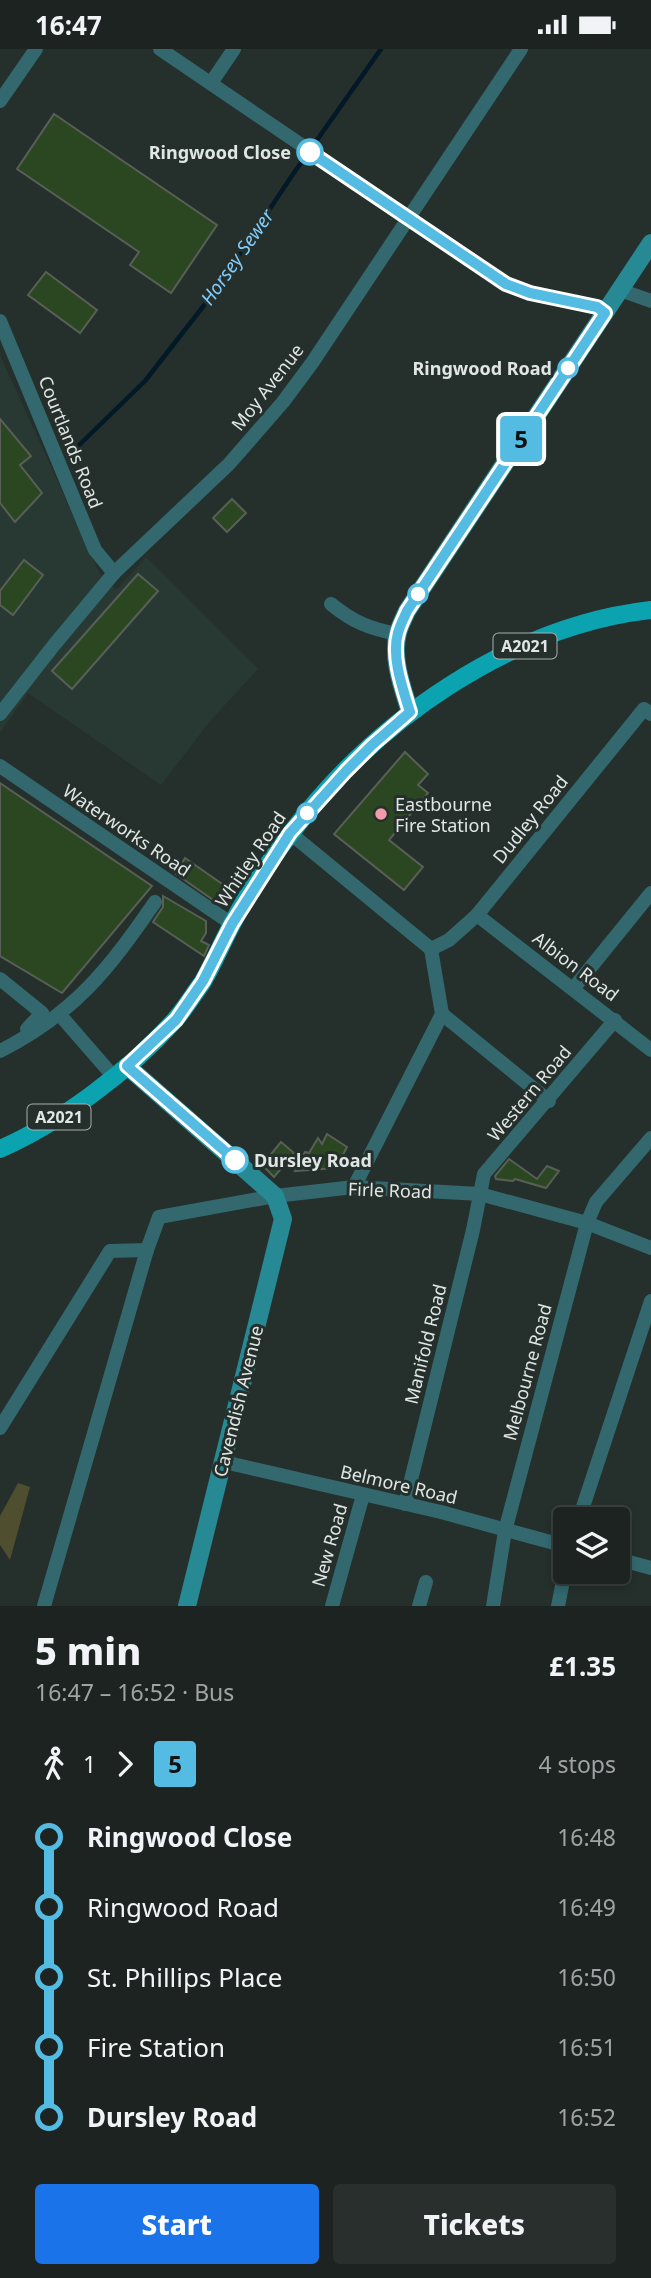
<!DOCTYPE html>
<meta charset="utf-8">
<style>
:root{--surface:#1c2320;--page:#292f2d;--text:#f1f3f6;--muted:#a0a4a5;--line:#3a403e;--accent:#1a73e8}
body{margin:0;font-family:"Noto Sans",sans-serif;background:var(--page);color:var(--text);height:100vh;display:flex;flex-direction:column;font-size:26px;white-space:nowrap}
*{box-sizing:border-box;margin:0}
p{font-size:23px;color:var(--muted)}
.icon{flex:none;width:38px;height:38px;fill:none;stroke:currentColor;stroke-width:2;stroke-linecap:round;stroke-linejoin:round}
.map{position:relative;height:1557px;overflow:hidden}
.details{display:flex;flex-direction:column;background:var(--surface);flex:1}
.details>*{flex:none}
.badge{padding:0 14px;border-radius:5px;font-size:24px;line-height:46px}
.tools{position:absolute;left:553px;top:1458px;display:grid;gap:14px}
.tools a{display:grid;place-items:center;width:77px;height:77px;border-radius:7px;background:var(--surface);box-shadow:0 4px 10px #0003,0 0 0 2px var(--line);font-size:35px}
.map>.badge{position:absolute;translate:-50% -50%;box-shadow:0 0 0 4px #fff}
.legs{display:flex;align-items:center;gap:10px;height:77px;padding:0 35px;font-size:23px}
.legs p{margin-inline-start:auto}
.summary{display:flex;align-items:center;justify-content:space-between;height:119px;padding:0 35px}
h1{font-size:38px;font-weight:800;line-height:52px}
.cta{display:flex;gap:14px;margin-top:auto;padding:14px 35px}
.cta a{flex:1;height:80px;border-radius:7px;background:var(--accent);color:#fff;font-size:28px;font-weight:800;line-height:80px;text-align:center}
.cta a+a{background:var(--page);color:var(--text)}
ul{padding:0 35px;list-style:none}
li{display:flex;align-items:center;gap:24px;height:70px;font-size:26px}
li i{display:grid;place-items:center;width:10px;height:100%;margin:0 9px;background:currentColor}
li i::after{content:'';width:18px;height:18px;margin:-9px;border:5px solid;border-radius:50%;background:var(--surface)}
li p{margin-inline-start:auto}
li:first-child i{background:linear-gradient(#0000 50%,currentColor 0)}
li:last-child i{background:linear-gradient(currentColor 50%,#0000 0)}
.status{display:flex;justify-content:space-between;align-items:center;height:49px;padding:0 35px;background:var(--surface);direction:ltr}
.status svg{height:19px;fill:currentColor}
.map>svg:first-child{display:block}
.built{fill:#283933}
.green{fill:#4f4e2e}
.lines{fill:none;stroke-linecap:round;stroke-linejoin:round}
.stream{stroke:#021928;stroke-width:4.5}
.building{fill:#2a4722;stroke:#595f57;stroke-width:2}
.street{stroke:#32686e;stroke-width:14}
.secondary{stroke:#278993;stroke-width:18}
.primary{stroke:#0aa3af;stroke-width:18}
.line-1-casing{stroke:#fff;stroke-width:16}
.line-1{stroke:#54bbe2;stroke-width:10}
.stop-1-dot{fill:#fff;stroke:#54bbe2;stroke-width:3.5}
.poi-dot{fill:#f39aab;stroke:#252f2b;stroke-width:2.5}
.labels{text-anchor:middle;dominant-baseline:central;stroke-width:6;stroke-linejoin:round;paint-order:stroke}
.shield{fill:#252f2b;stroke:#a8afac;stroke-width:2}
.shield-label{font-size:16px;font-weight:bold;fill:#e0e6e4}
.stop-label{font-size:18px;font-weight:bold;fill:#e0e6e4;stroke:#252f2b;text-anchor:end}
.street-label{font-size:18px;fill:#e0e6e4;stroke:#252f2b}
.poi-label{font-size:18px;fill:#e0e6e4;stroke:#252f2b;text-anchor:start}
.water-label{font-size:19px;font-style:italic;fill:#82ccfb;stroke:#252f2b}
</style>
<div class="status"><b>16:47</b><svg viewBox="0 0 49 12"><path d="M0 12V9h3v3zM5 12V6h3v6zM10 12V3h3v9zM15 12V0h3v12zM26 1h20v11H26zM47 4h2v5h-2z"/></svg></div>
<div class="map">
<svg width="651" height="1557" viewBox="0 0 651 1557">
<rect width="100%" height="100%" fill="#252f2b"/>
<!-- built -->
<polygon class="built" points="0,306 100,525 116,541 146,508 258,620 211,671 161,736 28,644 0,684"/>
<!-- green -->
<polygon class="green" points="18,1434 30,1438 10,1511 0,1496 0,1467"/>
<g class="lines">
<!-- stream -->
<polyline class="stream" points="75,400 145,332 216,241 291,128 381,0"/>
</g>
<!-- building -->
<g class="building">
<polygon points="54,65 217,176 171,244 130,216 139,203 17,120"/>
<polygon points="46,223 97,261 80,284 28,246"/>
<polygon points="0,370 31,407 20,416 42,444 15,473 0,454"/>
<polygon points="232,450 246,464 227,483 213,469"/>
<polygon points="24,511 43,526 13,566 0,556 0,542"/>
<polygon points="138,525 158,542 72,640 52,622"/>
<polygon points="405,703 428,725 418,736 428,744 389,791 423,818 404,841 334,785"/>
<polygon points="0,734 152,837 62,944 0,907"/>
<polygon points="185,809 228,839 219,855 176,825"/>
<polygon points="163,847 206,872 206,884 201,892 209,896 204,907 153,873 163,858"/>
<polygon points="327,1085 347,1098 336,1119 295,1122 305,1103 309,1104 318,1089 322,1095"/>
<polygon points="281,1093 294,1104 274,1128 262,1116"/>
<polygon points="509,1110 537,1130 547,1117 559,1122 546,1139 515,1130 513,1132 496,1130 495,1127"/>
</g>
<g class="lines">
<!-- street -->
<g class="street">
<polyline points="160,0 506,235 530,244 598,259 605,264"/>
<polyline points="211,34 234,0"/>
<polyline points="0,52 36,0"/>
<polyline points="620,241 651,252"/>
<polyline points="0,272 95,501 114,524"/>
<path d="M331,555C353,573 370,580 398,585"/>
<polyline points="0,665 54,596 114,524 229,415 283,353 312,314 521,0"/>
<polyline points="0,717 232,875"/>
<polyline points="290,784 431,900"/>
<polyline points="477,866 651,1001"/>
<polyline points="431,900 449,891 477,866 644,660 651,665"/>
<polyline points="0,930 42,964 27,980"/>
<polyline points="573,940 651,844"/>
<polyline points="442,965 549,1052"/>
<polyline points="60,966 113,1027"/>
<path d="M0,1002C75,964 108,921 155,853"/>
<polyline points="354,1138 442,965 431,900"/>
<polyline points="0,1379 110,1202 147,1201"/>
<polyline points="224,1413 441,1463 565,1497"/>
<polyline points="405,1455 473,1181 484,1125 615,971"/>
<polyline points="579,1470 651,1252"/>
<polyline points="618,1510 651,1519"/>
<polyline points="44,1557 147,1201 159,1168 275,1147 354,1138 480,1145 587,1174 651,1199"/>
<polyline points="332,1557 363,1446"/>
<polyline points="419,1557 426,1533"/>
<polyline points="493,1557 505,1482 587,1174 596,1153 651,1089"/>
<polyline points="558,1557 565,1522"/>
</g>
<!-- secondary -->
<g class="secondary">
<path d="M410,663C403,640 391,609 398,584C400,576 404,569 407,562L651,194"/>
<polyline points="127,1017 275,1147 283,1170 187,1557"/>
</g>
<!-- primary -->
<path class="primary" d="M0,1100C60,1074 130,1021 174,972C184,961 193,946 202,934C213,916 221,896 231,877C247,845 269,812 291,784C375,672 510,577 651,561"/>
</g>
<g class="lines">
<!-- line-1 casing -->
<g class="line-1-casing">
<path id="line-1" d="M235,1111L127,1017L176,971L203,932L232,875L290,784L346,722L372,696L410,663C403,640 391,608 398,584C400,576 404,569 407,562L605,264L597,258L530,244L506,235L310,103"/>
</g>
<!-- line-1 -->
<use href="#line-1" class="line-1"/>
</g>
<!-- markers -->
<g class="stop-1-dot">
<circle cx="310" cy="103" r="12"/>
<circle cx="568" cy="319" r="9"/>
<circle cx="418" cy="545" r="9"/>
<circle cx="307" cy="764" r="9"/>
<circle cx="235" cy="1111" r="12"/>
</g>
<circle class="poi-dot" cx="381" cy="765" r="7"/>
<g class="labels">
<!-- shield labels -->
<g class="shield">
<rect x="493.5" y="584.5" width="63" height="25" rx="5"/>
<rect x="27.5" y="1055.5" width="63" height="25" rx="5"/>
</g>
<g class="shield-label">
<text x="525" y="597">A2021</text>
<text x="59" y="1068">A2021</text>
</g>
<!-- stop labels -->
<g class="stop-label">
<text x="291" y="103">Ringwood Close</text>
<text x="552" y="319">Ringwood Road</text>
<text x="254" y="1111" text-anchor="start">Dursley Road</text>
</g>
<!-- street labels -->
<g class="street-label">
<text transform="translate(267 338) rotate(-52)">Moy Avenue</text>
<text transform="translate(71 393) rotate(68)">Courtlands Road</text>
<text transform="translate(530 770) rotate(-51)">Dudley Road</text>
<text transform="translate(127 781) rotate(34)">Waterworks Road</text>
<text transform="translate(250 810) rotate(-56)">Whitley Road</text>
<text transform="translate(576 917) rotate(37)">Albion Road</text>
<text transform="translate(529 1044) rotate(-50)">Western Road</text>
<text transform="translate(390 1141) rotate(2)">Firle Road</text>
<text transform="translate(425 1295) rotate(-76)">Manifold Road</text>
<text transform="translate(527 1323) rotate(-75)">Melbourne Road</text>
<text transform="translate(238 1352) rotate(-76)">Cavendish Avenue</text>
<text transform="translate(399 1435) rotate(13)">Belmore Road</text>
<text transform="translate(329 1496) rotate(-74)">New Road</text>
</g>
<!-- poi labels -->
<g class="poi-label">
<text x="395" y="755">Eastbourne<tspan x="395" dy="21">Fire Station</tspan></text>
</g>
<!-- water labels -->
<g class="water-label">
<text transform="translate(237 208) rotate(-55)">Horsey Sewer</text>
</g>
</g>
</svg>
<div class="tools">
<a><svg class="icon" aria-label="layers" viewBox="0 0 24 24"><path d="M12 4l9 5-9 5-9-5zM3 14l9 5 9-5"/></svg></a>
</div>
<b class="badge" style="left:521px;top:390px;background:#54bbe2;color:#111">5</b>
</div>
<section class="details">
<div class="summary"><div><h1>5 min</h1><p>16:47 – 16:52 · Bus</p></div><b>£1.35</b></div>
<div class="legs"><svg class="icon" aria-label="walk" viewBox="0 0 24 24"><circle cx="13" cy="4" r="2"/><path d="M13 8l-2 6 4 7M11 14l-3 7M7 12l3-4h3l4 4"/></svg>1<svg class="icon" aria-label="forward" viewBox="0 0 24 24"><path d="M9 5l7 7-7 7"/></svg><b class="badge" style="background:#54bbe2;color:#111">5</b><p>4 stops</p></div>
<ul>
<li><i style="color:#54bbe2"></i><b>Ringwood Close</b><p>16:48</p></li>
<li><i style="color:#54bbe2"></i><span>Ringwood Road</span><p>16:49</p></li>
<li><i style="color:#54bbe2"></i><span>St. Phillips Place</span><p>16:50</p></li>
<li><i style="color:#54bbe2"></i><span>Fire Station</span><p>16:51</p></li>
<li><i style="color:#54bbe2"></i><b>Dursley Road</b><p>16:52</p></li>
</ul>
<div class="cta"><a>Start</a><a>Tickets</a></div>
</section>
